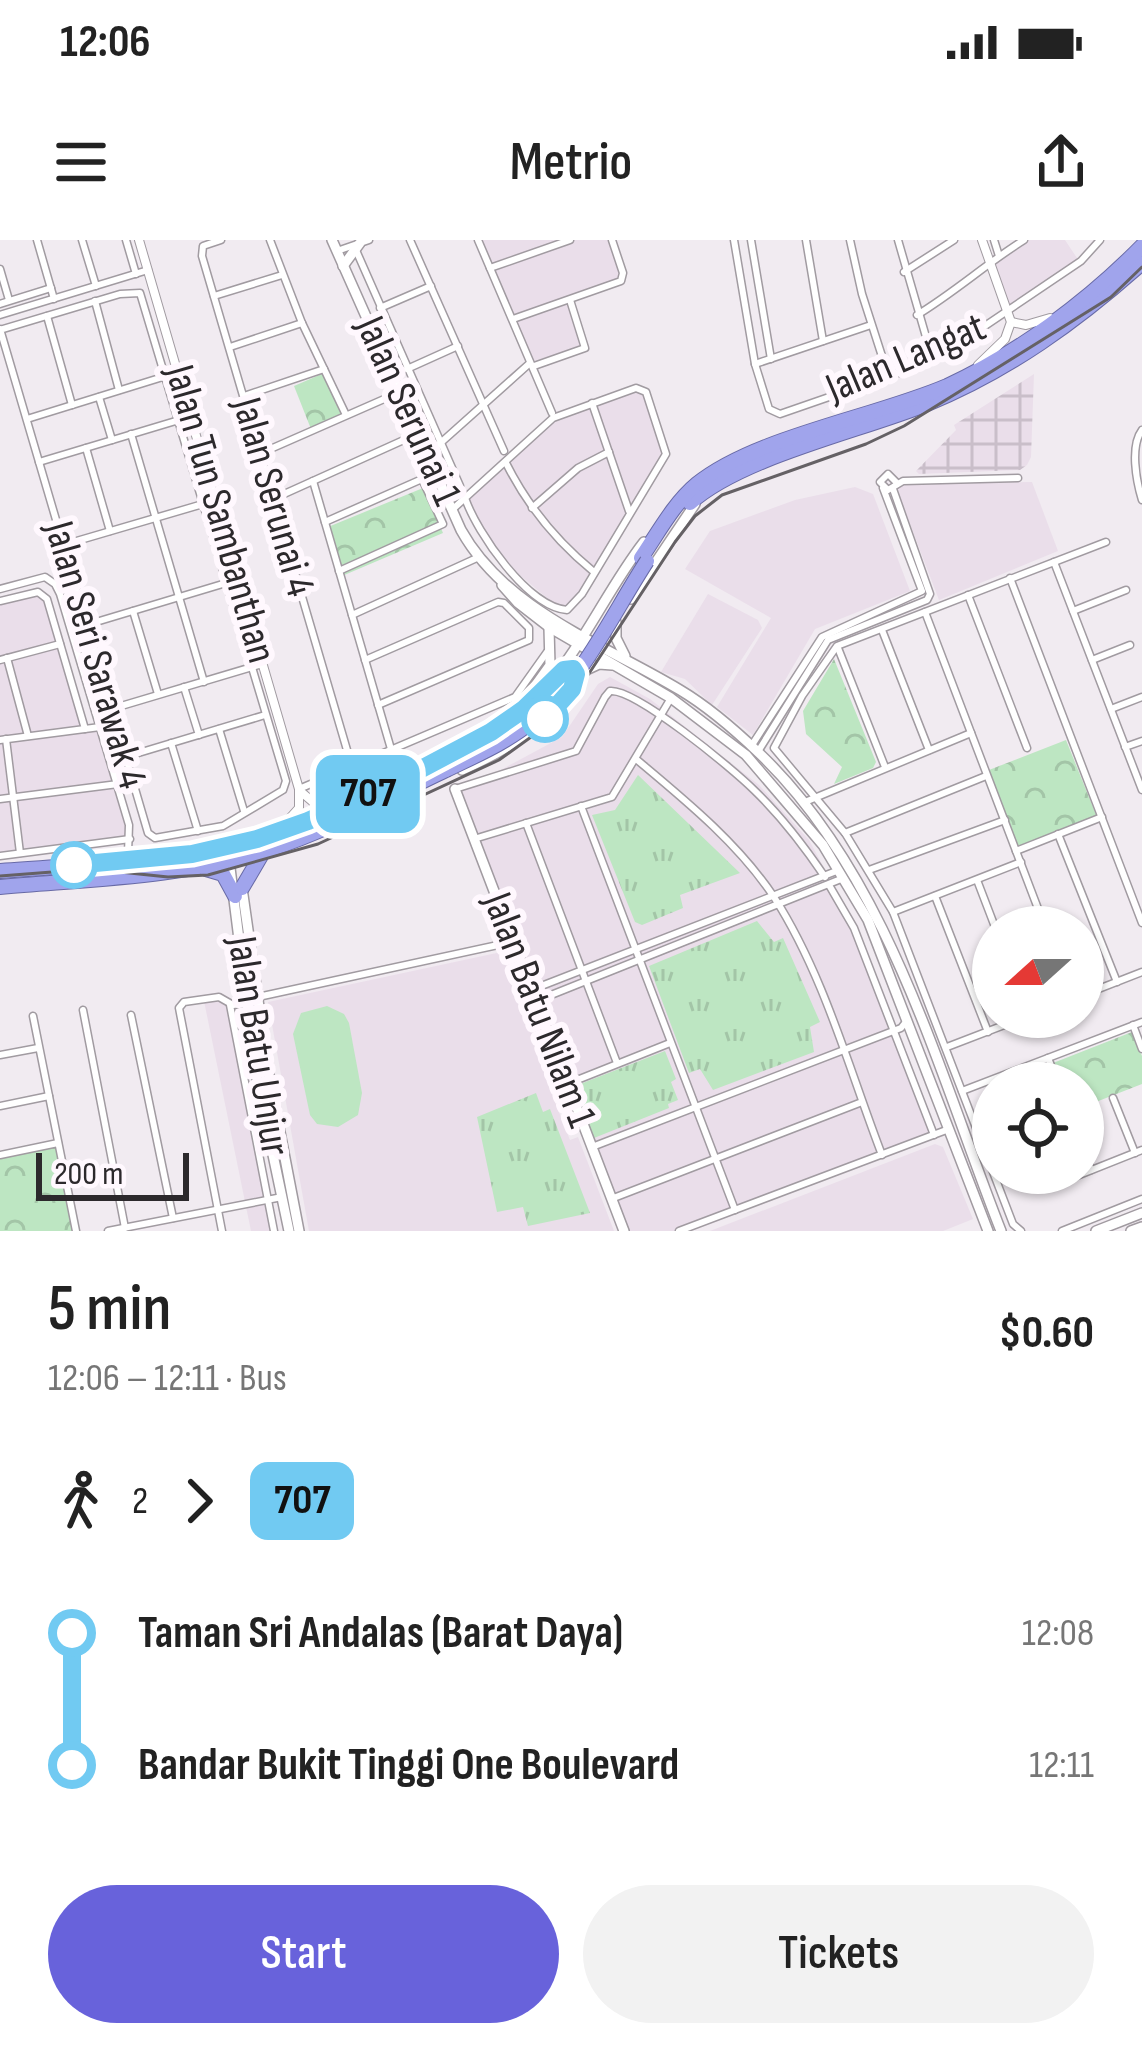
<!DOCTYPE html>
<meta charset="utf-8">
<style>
:root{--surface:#fff;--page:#f2f2f2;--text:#222;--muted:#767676;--accent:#6862db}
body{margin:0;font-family:"Sofia Sans Condensed",sans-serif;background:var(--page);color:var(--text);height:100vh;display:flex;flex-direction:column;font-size:45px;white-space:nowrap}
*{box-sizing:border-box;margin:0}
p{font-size:39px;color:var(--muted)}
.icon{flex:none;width:66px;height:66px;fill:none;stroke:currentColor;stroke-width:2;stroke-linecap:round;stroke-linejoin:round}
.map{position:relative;height:991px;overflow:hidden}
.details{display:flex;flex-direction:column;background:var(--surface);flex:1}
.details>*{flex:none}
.badge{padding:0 24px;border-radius:18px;font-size:42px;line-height:78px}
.needle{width:78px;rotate:249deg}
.controls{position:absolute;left:972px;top:666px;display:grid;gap:24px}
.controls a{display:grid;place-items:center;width:132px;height:132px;border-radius:50%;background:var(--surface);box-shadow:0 3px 9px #0004;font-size:60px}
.scale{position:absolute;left:36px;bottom:30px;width:153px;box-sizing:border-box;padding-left:12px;border:6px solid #2c292c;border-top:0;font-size:33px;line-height:42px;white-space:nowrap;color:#2c292c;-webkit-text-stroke:9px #fff8fe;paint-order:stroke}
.map>.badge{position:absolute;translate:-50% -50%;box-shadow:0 0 0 6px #fff}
.legs{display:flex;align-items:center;gap:18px;height:132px;padding:0 48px;font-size:39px}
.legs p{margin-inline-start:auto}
.head{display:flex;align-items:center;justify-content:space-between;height:204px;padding:0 48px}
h1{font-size:66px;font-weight:600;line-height:90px}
.button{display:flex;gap:24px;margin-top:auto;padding:24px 48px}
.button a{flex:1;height:138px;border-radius:72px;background:var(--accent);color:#fff;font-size:48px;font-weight:600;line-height:138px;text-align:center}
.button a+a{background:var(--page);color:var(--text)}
ul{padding:0 48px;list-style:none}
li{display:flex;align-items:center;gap:42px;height:132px;font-size:45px}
li i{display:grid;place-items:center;width:18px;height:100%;margin:0 15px;background:currentColor}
li i::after{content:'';width:30px;height:30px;margin:-15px;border:9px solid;border-radius:50%;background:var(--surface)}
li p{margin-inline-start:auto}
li:first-child i{background:linear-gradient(#0000 50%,currentColor 0)}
li:last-child i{background:linear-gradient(currentColor 50%,#0000 0)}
.status{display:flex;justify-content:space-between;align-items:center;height:84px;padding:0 60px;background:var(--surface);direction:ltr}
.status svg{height:33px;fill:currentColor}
header{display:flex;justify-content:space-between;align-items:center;height:156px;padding:0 48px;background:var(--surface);font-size:54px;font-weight:600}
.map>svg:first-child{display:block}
.built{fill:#eadeea}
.industrial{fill:url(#industrial-grid)}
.grass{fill:url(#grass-tufts)}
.park{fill:url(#park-crowns)}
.garden{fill:#bde6c2}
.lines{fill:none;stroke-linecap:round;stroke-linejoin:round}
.minor-casing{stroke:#a19ba1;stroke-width:9}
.tertiary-casing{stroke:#a19ba1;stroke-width:10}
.secondary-casing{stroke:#a19ba1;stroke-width:12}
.trunk-casing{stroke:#686aa6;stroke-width:16}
.minor{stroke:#fff;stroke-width:6}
.tertiary{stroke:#fff;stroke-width:8}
.secondary{stroke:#fff;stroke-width:9}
.trunk{stroke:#a0a4ec;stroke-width:14}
.tram{stroke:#656165;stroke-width:3}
.trunk-bridge-casing{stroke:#686aa6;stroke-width:16;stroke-linecap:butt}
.trunk-bridge{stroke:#a0a4ec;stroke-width:14}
.line-1-casing{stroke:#fff;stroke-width:27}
.line-1{stroke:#71caf2;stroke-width:18}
.stop-1-dot{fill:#fff;stroke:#71caf2;stroke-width:6}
.labels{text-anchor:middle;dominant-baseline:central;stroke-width:12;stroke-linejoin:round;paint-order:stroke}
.street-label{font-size:42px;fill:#2c292c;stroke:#fff8fe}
</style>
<div class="status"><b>12:06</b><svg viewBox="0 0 49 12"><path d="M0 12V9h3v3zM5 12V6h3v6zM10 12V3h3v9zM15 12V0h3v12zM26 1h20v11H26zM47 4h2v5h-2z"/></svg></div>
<header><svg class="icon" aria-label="menu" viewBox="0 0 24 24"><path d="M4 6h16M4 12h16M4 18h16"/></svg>Metrio<svg class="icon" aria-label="share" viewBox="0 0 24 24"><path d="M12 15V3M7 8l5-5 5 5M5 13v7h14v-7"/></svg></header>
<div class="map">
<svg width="1142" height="991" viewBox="0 0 1142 991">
<defs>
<pattern id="industrial-grid" width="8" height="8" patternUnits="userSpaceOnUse" patternTransform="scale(3)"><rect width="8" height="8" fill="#eadeea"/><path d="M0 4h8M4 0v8" fill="none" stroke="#c9bec9"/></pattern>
<pattern id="grass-tufts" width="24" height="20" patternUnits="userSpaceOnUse" patternTransform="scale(3)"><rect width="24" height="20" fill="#bde6c2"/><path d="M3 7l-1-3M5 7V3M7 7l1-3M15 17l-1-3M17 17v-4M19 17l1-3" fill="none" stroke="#a3c5a7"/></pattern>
<pattern id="park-crowns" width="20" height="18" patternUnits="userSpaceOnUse" patternTransform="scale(3)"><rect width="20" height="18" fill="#bde6c2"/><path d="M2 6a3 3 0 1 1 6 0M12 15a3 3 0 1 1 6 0" fill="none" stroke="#a3c5a7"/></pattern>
</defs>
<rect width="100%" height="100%" fill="#f1ebf1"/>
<!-- built -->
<g class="built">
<polygon points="481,0 610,0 620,39 567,58 582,107 533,121"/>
<polygon points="1029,0 1065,0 1079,21 1009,68 994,23"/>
<polygon points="635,151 645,154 664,214 569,367 555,365 514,330 480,290 468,259 554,180"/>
<polygon points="1032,242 1058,311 939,360 895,245"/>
<polygon points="855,247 873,254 910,351 815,389 753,495 717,467 771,378 685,329 710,291 795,260"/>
<polygon points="38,354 46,360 83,491 98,490 128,597 0,614 0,363"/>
<polygon points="708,354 758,380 762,388 712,465 685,439 661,432"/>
<polygon points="610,437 650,459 759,545 809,600 856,687 938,893 678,991 627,991 458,553 562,497 598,444"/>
<polygon points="506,711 543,802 540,811 549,847 570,900 578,897 614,991 309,991 268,762"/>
<polygon points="218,759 228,765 272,991 251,991 204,761"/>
<polygon points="935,904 943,907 973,979 943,991 710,991"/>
</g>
<!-- industrial -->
<polygon class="industrial" points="1034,134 1031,217 1027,225 1020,230 919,234 916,231 956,190 954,185"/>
<!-- grass -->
<g class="grass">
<polygon points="638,535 740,633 680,655 683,668 642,685 635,682 592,575 615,570"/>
<polygon points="757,681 774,702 783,698 820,782 810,787 814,812 713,850 700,829 689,833 649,726"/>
<polygon points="665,811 676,839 671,842 678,860 668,864 669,868 594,898 575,846"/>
<polygon points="536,853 543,872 550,869 590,973 528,986 523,967 497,972 477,877"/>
</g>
<!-- park -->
<g class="park">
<polygon points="324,133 343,174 311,189 294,146"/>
<polygon points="423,248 443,293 342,336 328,287"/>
<polygon points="834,419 876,522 873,528 834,544 842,527 806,494 803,471"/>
<polygon points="1066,500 1097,577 1018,608 989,530"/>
<polygon points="1132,792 1142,816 1142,844 1083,867 1083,843 1061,843 1053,823"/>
<polygon points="56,907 72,991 0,991 0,918"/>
</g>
<!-- garden -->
<polygon class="garden" points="327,766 344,774 349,783 362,853 358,875 338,887 317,884 310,875 293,794 301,773"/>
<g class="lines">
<!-- minor casing -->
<g class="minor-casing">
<g id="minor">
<polyline points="37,0 54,59"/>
<polyline points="82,0 96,46"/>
<polyline points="126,0 136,34"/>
<polyline points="221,0 203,6 202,16 352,527"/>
<polyline points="270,0 302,83 346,175"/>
<polyline points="410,0 504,211"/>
<polyline points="478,0 552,173"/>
<polyline points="734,0 755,124 769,169 780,174 933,121 1081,21 1100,0"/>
<polyline points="751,0 771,119"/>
<polyline points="806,0 823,101"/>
<polyline points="850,0 862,54 889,138"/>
<polyline points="898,0 933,121"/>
<polyline points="994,0 999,16"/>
<polyline points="355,8 460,246"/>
<polyline points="337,11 369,0"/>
<polyline points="490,28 570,0"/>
<polyline points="0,29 9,60"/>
<polyline points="904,32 954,0"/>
<polyline points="214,56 282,35"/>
<polyline points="95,61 119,150"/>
<polyline points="0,64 51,48"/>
<polyline points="380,68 431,46"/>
<polyline points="0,75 148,30"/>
<path d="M917,75C955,52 987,23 1024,0"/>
<polyline points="47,76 72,165"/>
<polyline points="513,79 621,41 623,33 612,0"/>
<polyline points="0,89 148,593 155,598 223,586 283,550 286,541 140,53 120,54 0,90"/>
<polyline points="230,107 302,83"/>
<polyline points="755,124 871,85"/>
<polyline points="534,126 585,108 570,60"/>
<polyline points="407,129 458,106"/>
<polyline points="244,156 324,129"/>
<polyline points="99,157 112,200"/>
<polyline points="592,163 629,271"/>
<polyline points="27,179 179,132"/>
<path d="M1142,190C1130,206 1136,240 1142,260"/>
<polyline points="131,194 204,442"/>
<polyline points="86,208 110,291"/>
<polyline points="259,214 391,156"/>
<polyline points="427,215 530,123"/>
<polyline points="39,222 179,180"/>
<path d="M506,223C528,267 556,301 594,332"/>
<polyline points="313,241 391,509"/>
<polyline points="896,242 888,234 880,242 888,250 903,241 1018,238"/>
<polyline points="273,259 417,194"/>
<polyline points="532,268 578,228 609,212"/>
<path d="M453,269L465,258L553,178L636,148L646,152L666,214L582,354L567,370C528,367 477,293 465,258"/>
<polyline points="325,282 422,239 443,284 339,331"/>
<polyline points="63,305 203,264"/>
<polyline points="1054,322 1142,550"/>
<polyline points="1010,338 1142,683"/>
<polyline points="0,349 45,337 55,344 60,354 129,585 128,613 119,619"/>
<polyline points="968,355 1027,508"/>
<polyline points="0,361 38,352 47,359 85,489"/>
<polyline points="133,371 158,454"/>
<polyline points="1073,371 1126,350"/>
<polyline points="925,372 1045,687"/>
<polyline points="352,375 479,317"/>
<polyline points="86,385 226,343"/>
<polyline points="882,390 929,510"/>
<polyline points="838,408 885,527"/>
<polyline points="7,418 28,496"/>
<polyline points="0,420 60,404"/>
<polyline points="365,420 498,362 504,363 529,388 529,400 378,465"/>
<polyline points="1092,420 1130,405"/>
<polyline points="184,447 199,495"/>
<polyline points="111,469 262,424"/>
<polyline points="1111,469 1142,457"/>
<polyline points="219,489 244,571"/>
<polyline points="6,499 20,613"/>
<polyline points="0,500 100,487"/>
<polyline points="171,503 198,591"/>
<polyline points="752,505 822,397 922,351 883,248"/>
<polyline points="1125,507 1142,501"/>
<polyline points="759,510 828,400 927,360 930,354 893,249"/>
<polyline points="125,517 265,475"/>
<path d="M636,519C685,560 738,603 774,657C824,735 849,829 882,915"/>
<polyline points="299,549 515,457 547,412"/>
<path d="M455,549L576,511L605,457L610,451C635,448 733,529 754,550C781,576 804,606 825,637"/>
<polyline points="0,559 118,544"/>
<polyline points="805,562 971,493"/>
<polyline points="581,566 735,970"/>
<polyline points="526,583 617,823"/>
<polyline points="845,593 986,536"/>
<polyline points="1058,594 1117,742"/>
<polyline points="474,599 612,557 671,458"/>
<polyline points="1016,611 1102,577"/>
<polyline points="0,616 130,599"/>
<polyline points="869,630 1005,580"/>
<polyline points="977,640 995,687"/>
<polyline points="829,645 854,688 934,895"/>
<polyline points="935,656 988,792"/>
<polyline points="893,672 1021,622"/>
<polyline points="531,750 839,630"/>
<polyline points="1083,755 1142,732"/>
<polyline points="258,757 512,702"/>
<polyline points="536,761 841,639"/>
<polyline points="230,765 274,991"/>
<polyline points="83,770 125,988"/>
<polyline points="131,775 173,978"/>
<polyline points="33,776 76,991"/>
<polyline points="1133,785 1142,809"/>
<polyline points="947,807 1025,777"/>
<polyline points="0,815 38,808"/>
<polyline points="1048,818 1058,843"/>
<polyline points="567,844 670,803"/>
<polyline points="962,851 1142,782"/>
<polyline points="1113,858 1135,913"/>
<polyline points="0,866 49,856"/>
<polyline points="592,907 901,788 905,783"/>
<polyline points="1083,908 1091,930"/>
<polyline points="0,915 58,903"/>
<polyline points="1043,933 1050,942 1059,943 1142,910"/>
<polyline points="611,959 862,862"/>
<polyline points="108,991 282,957"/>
<polyline points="222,991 179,768 184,762 219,757 233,765 248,763"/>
<polyline points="679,991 949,889"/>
<polyline points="1021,991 1013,984 893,672 845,593 774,508 802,456 837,406 1106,302"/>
<polyline points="1062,991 1142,959"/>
</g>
</g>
<!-- tertiary casing -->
<g class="tertiary-casing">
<g id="tertiary">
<polyline points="139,0 299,549 299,568 282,587"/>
<polyline points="1011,82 1026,85 1050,78"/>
<polyline points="978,125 1005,99 1011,82 982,0"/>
<polyline points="300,551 313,562 340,565"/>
</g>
</g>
<!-- secondary casing -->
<g class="secondary-casing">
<g id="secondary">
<path d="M332,0L461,290C506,371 604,404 680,450C707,466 736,491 759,513C888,636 937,828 1001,991"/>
<polyline points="343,26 360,3"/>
<polyline points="502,345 518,363 549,387 671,458 746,515 823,605 868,680 988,991"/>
<polyline points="631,359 695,264"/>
<polyline points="616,382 616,398 625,416"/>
<polyline points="584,431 599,424 612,425"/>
<polyline points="522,464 550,425 549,388"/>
<path d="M427,525C459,506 495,494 524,469C577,423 602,356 644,302"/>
<path d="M462,530C504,512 545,486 572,449"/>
<polyline points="455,549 624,991"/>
<polyline points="229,620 256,834 289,991"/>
<polyline points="242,648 268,830 299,991"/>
<polyline points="1096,991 1142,973"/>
<polyline points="1131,991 1142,987"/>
</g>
</g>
<!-- trunk casing -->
<g class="trunk-casing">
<g id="trunk">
<path d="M690,263C741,217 860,191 927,164C1008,131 1077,81 1142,23"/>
<path d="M641,318C658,293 674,263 697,244C755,197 875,177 947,146C1017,114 1088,61 1142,6"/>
<polyline points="206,629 223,634 235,656"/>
<path d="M0,631C85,624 173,624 255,600C317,582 374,549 434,526"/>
<path d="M0,647C89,639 182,638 268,610C330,590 387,558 446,530"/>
<polyline points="242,648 262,614"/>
</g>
</g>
<!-- minor -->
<use href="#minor" class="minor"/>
<!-- tertiary -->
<use href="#tertiary" class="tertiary"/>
<!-- secondary -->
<use href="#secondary" class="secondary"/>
<!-- trunk -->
<use href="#trunk" class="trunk"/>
<!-- tram -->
<polyline class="tram" points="0,636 91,629 168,637 208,635 318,604 499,520 538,492 571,461 675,302 695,276 722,255 866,204 904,186 1111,57 1142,27"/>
<!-- trunk-bridge casing -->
<g class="trunk-bridge-casing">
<path id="trunk-bridge" d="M446,530C477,515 508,502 535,479C583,439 613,373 647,321"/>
</g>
<!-- trunk-bridge -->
<use href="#trunk-bridge" class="trunk-bridge"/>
</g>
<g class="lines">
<!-- line-1 casing -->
<g class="line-1-casing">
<polyline id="line-1" points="74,625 192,614 257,599 308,581 406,537 491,492 524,469 564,430 573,429 576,434 572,449 545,479"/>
</g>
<!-- line-1 -->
<use href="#line-1" class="line-1"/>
</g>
<!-- markers -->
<g class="stop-1-dot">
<circle cx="545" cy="479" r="21"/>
<circle cx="74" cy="625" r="21"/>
</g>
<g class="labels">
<!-- street labels -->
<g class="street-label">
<text transform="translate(906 118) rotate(-23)">Jalan Langat</text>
<text transform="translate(408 171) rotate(66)">Jalan Serunai 1</text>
<text transform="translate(273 257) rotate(74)">Jalan Serunai 4</text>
<text transform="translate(220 274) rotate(74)">Jalan Tun Sambanthan</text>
<text transform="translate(95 415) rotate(74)">Jalan Seri Sarawak 4</text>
<text transform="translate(539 770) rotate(69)">Jalan Batu Nilam 1</text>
<text transform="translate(258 806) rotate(81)">Jalan Batu Unjur</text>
</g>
</g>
</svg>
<div class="controls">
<a><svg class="needle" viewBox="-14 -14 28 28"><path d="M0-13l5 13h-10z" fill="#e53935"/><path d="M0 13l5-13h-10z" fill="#767676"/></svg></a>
<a><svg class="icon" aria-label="locate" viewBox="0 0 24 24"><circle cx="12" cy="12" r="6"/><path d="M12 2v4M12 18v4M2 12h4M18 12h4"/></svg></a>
</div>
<div class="scale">200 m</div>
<b class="badge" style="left:368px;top:554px;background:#71caf2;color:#111">707</b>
</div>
<section class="details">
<div class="head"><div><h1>5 min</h1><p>12:06 – 12:11 · Bus</p></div><b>$0.60</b></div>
<div class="legs"><svg class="icon" aria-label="walk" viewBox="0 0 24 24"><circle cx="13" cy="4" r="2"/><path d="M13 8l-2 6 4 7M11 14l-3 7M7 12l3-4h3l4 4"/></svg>2<svg class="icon" aria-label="forward" viewBox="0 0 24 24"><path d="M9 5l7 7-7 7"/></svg><b class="badge" style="background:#71caf2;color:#111">707</b></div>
<ul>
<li><i style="color:#71caf2"></i><b>Taman Sri Andalas (Barat Daya)</b><p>12:08</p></li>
<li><i style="color:#71caf2"></i><b>Bandar Bukit Tinggi One Boulevard</b><p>12:11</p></li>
</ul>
<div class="button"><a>Start</a><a>Tickets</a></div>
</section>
